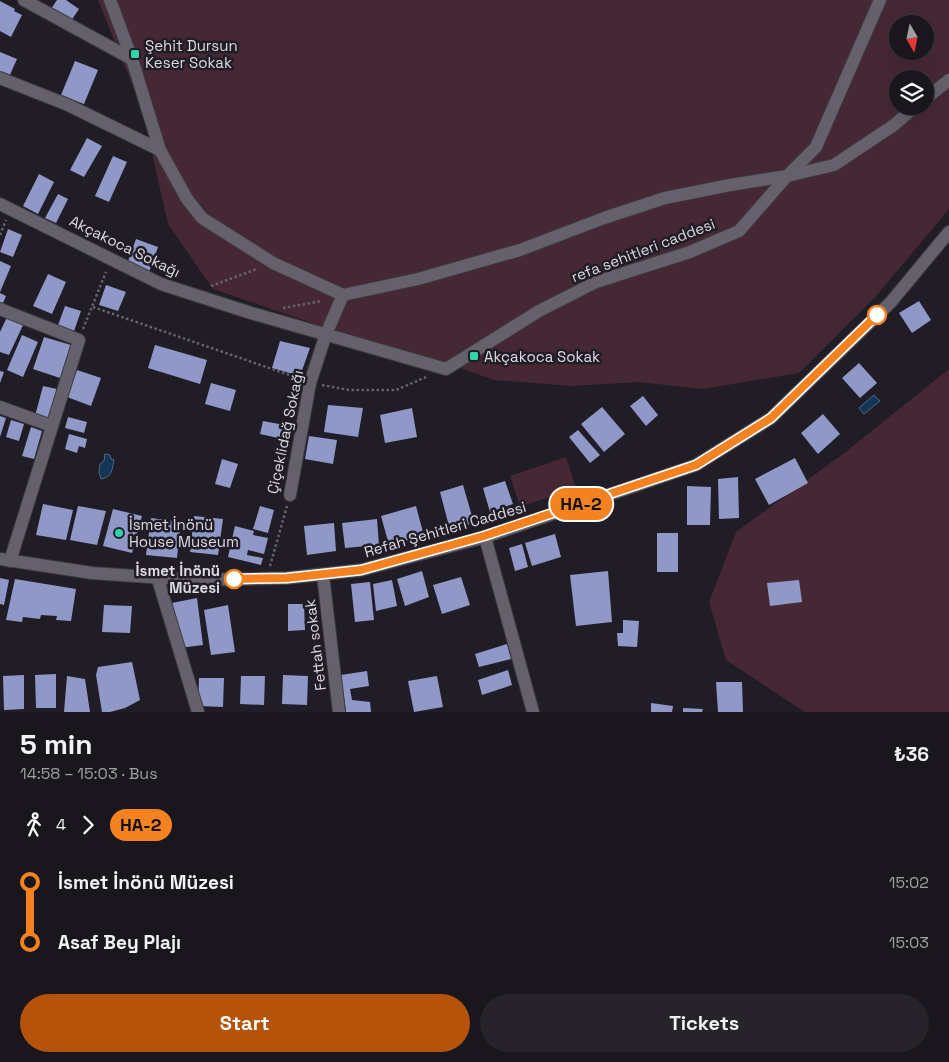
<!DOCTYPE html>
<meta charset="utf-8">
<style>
:root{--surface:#19161d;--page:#26232a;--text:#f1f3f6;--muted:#9f9fa4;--line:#37353b;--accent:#b45309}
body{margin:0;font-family:"Space Grotesk",sans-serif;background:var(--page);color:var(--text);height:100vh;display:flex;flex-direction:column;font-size:19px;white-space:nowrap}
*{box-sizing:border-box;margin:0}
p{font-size:16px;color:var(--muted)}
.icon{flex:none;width:28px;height:28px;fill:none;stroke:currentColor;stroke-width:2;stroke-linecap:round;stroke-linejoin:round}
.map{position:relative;height:712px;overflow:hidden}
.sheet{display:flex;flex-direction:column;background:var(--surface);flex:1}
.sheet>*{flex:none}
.badge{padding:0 10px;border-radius:16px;font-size:18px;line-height:32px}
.needle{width:32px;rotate:171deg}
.fabs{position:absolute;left:889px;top:15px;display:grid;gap:10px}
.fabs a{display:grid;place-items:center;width:45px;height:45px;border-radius:50%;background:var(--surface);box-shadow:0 5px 20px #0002,0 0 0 1px var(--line);font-size:25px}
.map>.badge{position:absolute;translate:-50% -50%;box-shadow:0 0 0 2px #fff}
.legs{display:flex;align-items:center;gap:8px;height:55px;padding:0 20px;font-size:16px}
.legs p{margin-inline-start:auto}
.summary{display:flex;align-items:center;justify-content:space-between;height:85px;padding:0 20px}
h1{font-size:28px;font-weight:800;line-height:38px}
.action{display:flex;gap:10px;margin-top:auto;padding:10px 20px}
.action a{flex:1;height:58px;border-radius:30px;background:var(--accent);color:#fff;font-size:20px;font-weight:800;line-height:58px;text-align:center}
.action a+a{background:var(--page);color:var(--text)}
ul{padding:0 20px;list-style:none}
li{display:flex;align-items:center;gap:18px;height:60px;font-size:19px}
li i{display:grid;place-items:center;width:8px;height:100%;margin:0 6px;background:currentColor}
li i::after{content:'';width:12px;height:12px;margin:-6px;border:4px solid;border-radius:50%;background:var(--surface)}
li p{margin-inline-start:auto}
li:first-child i{background:linear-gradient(#0000 50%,currentColor 0)}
li:last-child i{background:linear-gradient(currentColor 50%,#0000 0)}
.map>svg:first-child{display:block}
.green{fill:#462834;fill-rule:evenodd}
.water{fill:#143656;stroke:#516880}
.building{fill:#8f98c7}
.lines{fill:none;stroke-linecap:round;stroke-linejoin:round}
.minor-casing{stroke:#3d3a42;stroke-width:14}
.path{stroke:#66636b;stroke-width:2.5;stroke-dasharray:2.5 2.5;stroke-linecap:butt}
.minor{stroke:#65616c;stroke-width:12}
.line-1-casing{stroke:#fff;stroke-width:11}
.line-1{stroke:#f58220;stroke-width:8}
.poi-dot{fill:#30d4a9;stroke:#211d27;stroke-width:2}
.stop-1-dot{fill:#fff;stroke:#f58220;stroke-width:2.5}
.labels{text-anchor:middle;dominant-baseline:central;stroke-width:5;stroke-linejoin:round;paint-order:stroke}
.poi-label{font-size:15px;fill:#dedbe2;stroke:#211d27;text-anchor:start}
.street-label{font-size:15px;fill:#dedbe2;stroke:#211d27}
.stop-label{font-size:15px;font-weight:bold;fill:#dedbe2;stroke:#211d27;text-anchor:end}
</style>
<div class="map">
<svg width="949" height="712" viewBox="0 0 949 712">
<rect width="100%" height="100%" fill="#211d27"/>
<!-- green -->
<g class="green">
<path d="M98,0H949V209L876,296L799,373L703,389L639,382L571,386L494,380L440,361L359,339L213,289L168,224L142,109ZM898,24H925V51H898ZM898,79H925V106H898Z"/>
<polygon points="949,369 949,712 805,712 726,660 709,602 736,532 843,454"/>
<polygon points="566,457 576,488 520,507 510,476"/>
</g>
<!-- water -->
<g class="water">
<polygon points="874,395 880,401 864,414 859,408"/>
<path d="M105,454L110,455L111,459L114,460C112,470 112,477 101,479L99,472L100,464L104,461Z"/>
</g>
<!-- building -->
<g class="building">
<polygon points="57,0 66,0 79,9 71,21 51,9"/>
<polygon points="0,1 15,9 14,11 22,15 11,37 0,31"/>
<polygon points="0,52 17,59 9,77 0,73"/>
<polygon points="75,61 98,70 84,104 61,95"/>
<polygon points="87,138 102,146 84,177 70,170"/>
<polygon points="113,156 127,162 109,202 95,196"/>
<polygon points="39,174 54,182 38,214 23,206"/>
<polygon points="58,194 68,199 56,223 45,218"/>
<polygon points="8,229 22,235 13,257 0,252"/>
<polygon points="136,239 158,247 149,272 127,264"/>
<polygon points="0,261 11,266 0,292"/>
<polygon points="48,274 66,282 52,314 33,306"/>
<polygon points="106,285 126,292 118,311 99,305"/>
<polygon points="0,293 6,296 0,310"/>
<polygon points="919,301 931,320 912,333 899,313"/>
<polygon points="65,306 81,311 73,334 57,328"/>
<polygon points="7,317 24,323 9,355 0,352 0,332"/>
<polygon points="22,335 38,342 23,377 7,370"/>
<polygon points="44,337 71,345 60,378 33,369"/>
<polygon points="280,341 310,348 300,376 272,368"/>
<polygon points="155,345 207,360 200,384 148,368"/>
<polygon points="859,363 877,383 860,398 842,378"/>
<polygon points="77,370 101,378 91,406 67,397"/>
<polygon points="0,371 4,372 0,383"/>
<polygon points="211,383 236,390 230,411 205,404"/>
<polygon points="43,386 57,389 49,420 35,416"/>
<polygon points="643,396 658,415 646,426 630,406"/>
<polygon points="328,405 363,408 358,437 324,432"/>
<polygon points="602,407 625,434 604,452 581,424"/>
<polygon points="412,408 417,437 385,443 380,415"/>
<polygon points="823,414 840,434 818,454 801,433"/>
<polygon points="0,416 6,418 0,437"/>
<polygon points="68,417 87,422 84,433 65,428"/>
<polygon points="11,420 24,424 19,441 6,437"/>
<polygon points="263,421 290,426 287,440 260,434"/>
<polygon points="31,427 42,431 34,459 22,456"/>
<polygon points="578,430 600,455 590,463 569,437"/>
<polygon points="69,434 87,439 85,448 79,446 77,453 65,449"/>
<polygon points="309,436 337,440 333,464 305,459"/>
<polygon points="795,458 808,483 769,505 755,479"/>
<polygon points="222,459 238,464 230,488 215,484"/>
<polygon points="738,477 739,518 719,519 718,479"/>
<polygon points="505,481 513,504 490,512 483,488"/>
<polygon points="463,485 474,523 450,530 440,492"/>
<polygon points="687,486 711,487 710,525 687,525"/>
<polygon points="43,504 73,510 66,540 36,535"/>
<polygon points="78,506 106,511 97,545 70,540"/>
<polygon points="260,506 274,510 268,533 253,529"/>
<polygon points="416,506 424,536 389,545 381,516"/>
<polygon points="113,509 142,516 132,553 103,546"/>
<polygon points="194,516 223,519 218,555 190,552"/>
<polygon points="151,518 181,522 177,558 146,555"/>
<polygon points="377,519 379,545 345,548 342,523"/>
<polygon points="334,523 336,551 307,555 304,526"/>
<polygon points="235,526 254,531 253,535 268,538 264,554 248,550 247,555 263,558 261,565 228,557"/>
<rect x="657" y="533" width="21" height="39"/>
<polygon points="555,534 561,557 532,566 525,543"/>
<polygon points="522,544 528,567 515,571 509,548"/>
<polygon points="422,571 429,597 405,606 397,579"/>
<polygon points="608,571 612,622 576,626 570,575"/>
<polygon points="461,577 470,605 442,614 433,585"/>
<polygon points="0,578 9,580 4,605 0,604"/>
<polygon points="15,579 76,589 71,621 56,620 57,616 41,615 40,619 23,617 22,622 6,620"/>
<polygon points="392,580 397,606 376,611 373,584"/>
<polygon points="799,580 802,602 770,606 767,583"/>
<polygon points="370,582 374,620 355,622 351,584"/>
<polygon points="197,598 203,645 179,648 172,603"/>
<polygon points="288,604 304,604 305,630 288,631"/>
<polygon points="104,605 132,606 130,633 102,632"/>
<polygon points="228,605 235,652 211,655 204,610"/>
<polygon points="623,620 639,621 637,647 618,646 617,633 623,633"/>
<polygon points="507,644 511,659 479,667 475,654"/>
<polygon points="132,662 140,700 125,708 110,712 102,712 96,675 98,667"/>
<polygon points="508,670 512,685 482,695 478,680"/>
<polygon points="367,671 369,686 350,689 352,700 370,702 371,712 346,712 341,675"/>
<polygon points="56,674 56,708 36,708 35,675"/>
<polygon points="24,675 24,709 4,710 3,676"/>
<polygon points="283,675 308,676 307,705 282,704"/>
<polygon points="67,676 85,679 90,712 64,712"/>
<polygon points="241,676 265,676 264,705 240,704"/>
<polygon points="437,676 443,707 414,712 408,681"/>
<polygon points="199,678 224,678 223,707 198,706"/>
<polygon points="716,682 742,682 743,712 718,712"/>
<polygon points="651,703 673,706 672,712 651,712"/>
<polygon points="683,708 703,709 702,712 683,712"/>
</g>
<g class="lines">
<!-- minor casing -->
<g class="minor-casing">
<g id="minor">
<polyline points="24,0 132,59"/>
<polyline points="110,0 132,59 160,150 187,199 202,218 273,263 343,295 418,279 520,250 604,218 665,198 730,185 787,176 816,147 880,0"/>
<polyline points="0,78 68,105 160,150"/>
<polyline points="925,99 949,80"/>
<polyline points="0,204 161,284 251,313 446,369 539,311 596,282 690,252 739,231 787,176 834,165 894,125 916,106"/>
<polyline points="0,309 79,340 10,561"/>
<polyline points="0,407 52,426"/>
<polyline points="290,495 310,383 326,334 343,295"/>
<polyline points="485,537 533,712"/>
<polyline points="0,559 92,573 193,580 287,578 361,570 485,537 696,465 771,418 891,302 949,232"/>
<polyline points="323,575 339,712"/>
<polyline points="157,576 198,712"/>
</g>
</g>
<!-- path -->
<g class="path">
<polyline points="0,235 6,220"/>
<polyline points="211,286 257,269"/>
<polyline points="93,307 298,378"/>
<polyline points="283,308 322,301"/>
<polyline points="83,329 106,272"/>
<polyline points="322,385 349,390 396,390 426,377"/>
<polyline points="270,566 287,506"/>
</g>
<!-- minor -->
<use href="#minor" class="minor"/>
</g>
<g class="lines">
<!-- line-1 casing -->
<g class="line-1-casing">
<polyline id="line-1" points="234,579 287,578 361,570 484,536 696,465 771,418 877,315"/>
</g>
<!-- line-1 -->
<use href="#line-1" class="line-1"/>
</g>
<!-- markers -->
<g class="poi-dot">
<rect x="130" y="49" width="10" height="10" rx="2.5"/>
<rect x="469" y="351" width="10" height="10" rx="2.5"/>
<circle cx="119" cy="533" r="5"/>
</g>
<g class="stop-1-dot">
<circle cx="877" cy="315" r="9"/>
<circle cx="234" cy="579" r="9"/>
</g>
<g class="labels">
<!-- poi labels -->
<g class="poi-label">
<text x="145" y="45">Şehit Dursun<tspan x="145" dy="17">Keser Sokak</tspan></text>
<text x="484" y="356">Akçakoca Sokak</text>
<text x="129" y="524">İsmet İnönü<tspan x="129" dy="17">House Museum</tspan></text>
</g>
<!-- street labels -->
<g class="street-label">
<text transform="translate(125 246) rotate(26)">Akçakoca Sokağı</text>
<text transform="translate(643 250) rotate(-21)">refa sehitleri caddesi</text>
<text transform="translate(285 432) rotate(-78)">Çiçeklidağ Sokağı</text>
<text transform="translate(445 529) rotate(-16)">Refah Şehitleri Caddesi</text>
<text transform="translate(315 645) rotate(-97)">Fettah sokak</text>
</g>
<!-- stop labels -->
<g class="stop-label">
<text x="220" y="570">İsmet İnönü<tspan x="220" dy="17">Müzesi</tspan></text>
</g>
</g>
</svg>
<div class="fabs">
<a><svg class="needle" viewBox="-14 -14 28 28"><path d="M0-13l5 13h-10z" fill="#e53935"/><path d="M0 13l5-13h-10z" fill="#9f9fa4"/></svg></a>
<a><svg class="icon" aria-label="layers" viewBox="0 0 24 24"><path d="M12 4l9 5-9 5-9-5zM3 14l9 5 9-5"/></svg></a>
</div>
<b class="badge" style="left:581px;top:504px;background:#f58220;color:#111">HA-2</b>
</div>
<section class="sheet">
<div class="summary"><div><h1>5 min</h1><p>14:58 – 15:03 · Bus</p></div><b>₺36</b></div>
<div class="legs"><svg class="icon" aria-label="walk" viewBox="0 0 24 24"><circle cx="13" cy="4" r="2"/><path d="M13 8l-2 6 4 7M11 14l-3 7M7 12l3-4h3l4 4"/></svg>4<svg class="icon" aria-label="forward" viewBox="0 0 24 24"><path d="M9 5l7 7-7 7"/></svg><b class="badge" style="background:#f58220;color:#111">HA-2</b></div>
<ul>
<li><i style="color:#f58220"></i><b>İsmet İnönü Müzesi</b><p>15:02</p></li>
<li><i style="color:#f58220"></i><b>Asaf Bey Plajı</b><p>15:03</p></li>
</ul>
<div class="action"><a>Start</a><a>Tickets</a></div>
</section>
